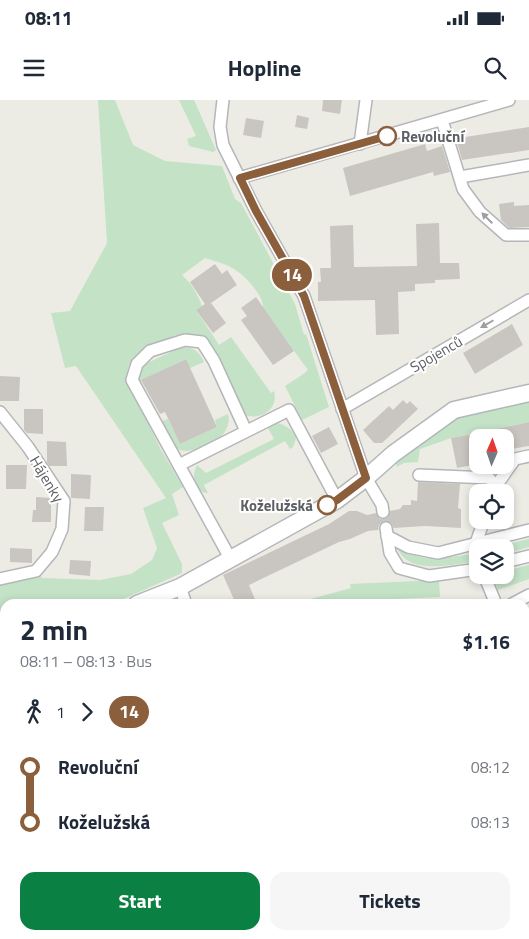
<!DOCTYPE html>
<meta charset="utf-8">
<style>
:root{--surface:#fff;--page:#f6f6f7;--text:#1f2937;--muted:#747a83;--accent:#0b8043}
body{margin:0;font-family:"Titillium Web",sans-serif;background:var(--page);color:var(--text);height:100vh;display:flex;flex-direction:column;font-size:19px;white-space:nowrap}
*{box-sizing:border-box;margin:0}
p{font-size:16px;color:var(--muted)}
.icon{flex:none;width:28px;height:28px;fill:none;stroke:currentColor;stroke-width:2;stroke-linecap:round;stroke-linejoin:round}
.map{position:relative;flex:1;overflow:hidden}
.panel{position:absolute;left:0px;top:499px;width:530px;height:341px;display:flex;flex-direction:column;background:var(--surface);border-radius:15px 15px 0 0;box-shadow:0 2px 8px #0003}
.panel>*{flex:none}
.badge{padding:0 10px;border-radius:16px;font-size:18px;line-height:32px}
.needle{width:32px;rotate:2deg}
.tools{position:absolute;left:469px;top:329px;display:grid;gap:10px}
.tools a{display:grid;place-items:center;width:45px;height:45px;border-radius:10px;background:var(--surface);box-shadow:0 2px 8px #0003;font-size:25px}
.map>.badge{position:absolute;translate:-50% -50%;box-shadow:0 0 0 2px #fff}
.legs{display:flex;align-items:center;gap:8px;height:55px;padding:0 20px;font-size:16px}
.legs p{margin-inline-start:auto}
.headline{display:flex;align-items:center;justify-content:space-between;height:85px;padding:0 20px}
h1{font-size:28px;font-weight:700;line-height:38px}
.action{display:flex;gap:10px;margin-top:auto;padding:10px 20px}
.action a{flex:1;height:58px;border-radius:15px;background:var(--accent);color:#fff;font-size:20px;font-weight:700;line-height:58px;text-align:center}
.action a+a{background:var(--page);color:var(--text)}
ul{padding:0 20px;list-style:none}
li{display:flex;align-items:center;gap:18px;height:55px;font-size:19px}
li i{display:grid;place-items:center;width:8px;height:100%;margin:0 6px;background:currentColor}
li i::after{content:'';width:12px;height:12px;margin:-6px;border:4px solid;border-radius:50%;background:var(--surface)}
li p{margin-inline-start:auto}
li:first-child i{background:linear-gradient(#0000 50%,currentColor 0)}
li:last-child i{background:linear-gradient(currentColor 50%,#0000 0)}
.status{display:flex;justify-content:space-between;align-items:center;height:35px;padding:0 25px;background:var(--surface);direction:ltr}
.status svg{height:14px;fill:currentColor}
header{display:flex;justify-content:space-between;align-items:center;height:65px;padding:0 20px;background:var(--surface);font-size:22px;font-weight:700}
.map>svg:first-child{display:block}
.green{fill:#c3e2c6}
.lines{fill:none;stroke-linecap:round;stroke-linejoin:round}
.stream{stroke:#acd0f6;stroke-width:4}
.building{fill:#c9c6c1}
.street-casing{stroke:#b4b6ba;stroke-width:14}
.secondary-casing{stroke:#b3b6ba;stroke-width:19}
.street{stroke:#fff;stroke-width:11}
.secondary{stroke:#fff;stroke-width:16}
.oneway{fill:#9d9fa1}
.line-1-casing{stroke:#fff;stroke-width:11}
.line-1{stroke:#8b5e3c;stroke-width:8}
.stop-1-dot{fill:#fff;stroke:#8b5e3c;stroke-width:2.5}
.labels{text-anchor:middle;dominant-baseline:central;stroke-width:4;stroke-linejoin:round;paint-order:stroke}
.stop-label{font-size:15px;font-weight:bold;fill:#5c5f63;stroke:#fff;text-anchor:start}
.street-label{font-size:15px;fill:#5c5f63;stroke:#fff}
</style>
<div class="status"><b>08:11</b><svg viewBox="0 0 49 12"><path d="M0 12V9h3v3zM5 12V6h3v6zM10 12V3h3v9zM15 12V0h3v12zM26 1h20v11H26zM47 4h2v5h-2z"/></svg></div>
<header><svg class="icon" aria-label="menu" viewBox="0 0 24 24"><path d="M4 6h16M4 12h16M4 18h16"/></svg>Hopline<svg class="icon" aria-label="search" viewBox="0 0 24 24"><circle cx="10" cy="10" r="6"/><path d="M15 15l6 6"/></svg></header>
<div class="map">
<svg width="529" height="839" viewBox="0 0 529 839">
<rect width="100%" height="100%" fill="#edece4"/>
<!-- green -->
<g class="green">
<path d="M98,0H115L133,45L165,61L222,66L235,99L241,103L295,204L304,235L306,234L329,307L302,320L285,286L302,275L308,270L263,208C265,197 243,173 232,168C224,163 214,161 205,158L182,175C192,184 197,193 202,206L196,210L219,245L231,237L271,293L274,291C279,310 259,322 243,314L212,252L187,235H176L138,254L129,265L127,275L129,283L160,348L183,387L172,394L179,415L162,423L182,464V473L112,504H5V525L0,526V479L36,471L42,478L100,480L131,474L152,460L157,448L143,408L166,398L76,266L65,268L51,213L70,211L107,143Z"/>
<polygon points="179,0 194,0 216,50 213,52 189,46 187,39 196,36"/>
<path d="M182,247C193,247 199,251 204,262L190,268L185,259L140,281L142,285L139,286C137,278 139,269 145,264Z"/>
<polygon points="529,293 529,322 451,338 420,349 418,362 404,363 397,367 393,354 454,310"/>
<path d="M228,314C230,321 228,327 224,333C217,343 188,356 178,349C170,344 166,329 162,321L168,319L180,344L217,327L215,320Z"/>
<path d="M277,323C286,325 292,329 296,338L293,347L290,349L285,341L204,385L208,393C193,392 191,377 197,365L206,373L274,339L267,326Z"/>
<polygon points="529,439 529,447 505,454 505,448 496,447"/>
<path d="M394,444C419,464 443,458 471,454L476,459L474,461C457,465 421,471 407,460C401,456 398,450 394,444Z"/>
<polygon points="529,465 529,479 498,490 493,475 505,475 505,471"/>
<polygon points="439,480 440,497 394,499 394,501 355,502 355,504 292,504 351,488 350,484"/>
<polygon points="5,548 5,591 0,592 0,549"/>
<polygon points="529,636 529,791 525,793 525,645"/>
<polygon points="5,734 5,835 159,835 161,839 0,839 0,735"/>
<polygon points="353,835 425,835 424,839 349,839"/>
</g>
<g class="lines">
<!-- stream -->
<polyline class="stream" points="0,588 5,588"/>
</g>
<!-- building -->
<g class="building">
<polygon points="323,0 342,0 340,14 322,11"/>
<polygon points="297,15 309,18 307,29 295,27"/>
<polygon points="246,18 264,21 261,38 243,35"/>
<polygon points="529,27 529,50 462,60 457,42 460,41 459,38"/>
<polygon points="425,44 427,51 442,46 450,72 434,76 433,72 350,96 343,68"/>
<polygon points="514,102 514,106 529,105 529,127 509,128 501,120 499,104"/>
<polygon points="439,123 440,163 459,163 460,179 435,180 435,183 415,184 415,191 398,192 399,234 376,235 375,200 318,201 318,182 321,182 320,168 331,168 330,126 353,125 354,167 417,166 416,124"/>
<polygon points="215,164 222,174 227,170 237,185 211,203 226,223 213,233 196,210 205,204 190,182"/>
<polygon points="256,197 294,251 273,265 241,220 247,216 241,208"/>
<polygon points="512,224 523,245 475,274 463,253"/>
<polygon points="186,259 217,327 180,344 165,312 160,314 141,280"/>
<polygon points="0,276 20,277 19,301 0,301"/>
<polygon points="403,300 407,304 410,301 418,309 382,343 374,343 363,330 389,306 393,310"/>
<polygon points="24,309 43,309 43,334 27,333 24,330"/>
<polygon points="529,322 529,346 505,350 505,338 478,338 478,333"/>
<polygon points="329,327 338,344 321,353 312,336"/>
<polygon points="478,333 478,364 457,368 451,338"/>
<polygon points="47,341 66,342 67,366 49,366 47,362"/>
<polygon points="6,365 27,365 26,389 6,389"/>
<polygon points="71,374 91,375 90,399 71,398"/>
<polygon points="418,382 460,384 458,408 461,409 461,428 425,426 394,428 391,423 384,421 379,425 378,430 368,431 350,439 339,442 249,485 257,504 236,504 223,475 329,424 349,411 357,411 367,415 376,413 380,419 387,418 390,411 400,409 403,405 411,405 411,400 417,401"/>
<polygon points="36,397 51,398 51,422 32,422 33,410 36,410"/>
<polygon points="85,407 104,407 103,431 84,431"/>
<polygon points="10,448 32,449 32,463 10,462"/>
<polygon points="70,460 91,461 90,476 69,474"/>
</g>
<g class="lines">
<!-- street casing -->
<g class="street-casing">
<g id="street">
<polyline points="223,0 220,27 223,45 256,111 304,196 366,378 382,405 383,412"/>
<polyline points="442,20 463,89 480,112 506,135 529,135"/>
<polyline points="360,44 366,0"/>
<polyline points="460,77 529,65"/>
<polyline points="239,78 509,0"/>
<polyline points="342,309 529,200"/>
<polyline points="0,312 28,347 64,401 62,429 52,452 36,471 0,479"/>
<polyline points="179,365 289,310 337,400"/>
<polyline points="419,375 489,378 496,386 494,392"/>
<polyline points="496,386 515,359 529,356"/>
<polyline points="386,428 390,453 399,468 429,476 478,469"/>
<polyline points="387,436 408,447 438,453 529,430"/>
<polyline points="477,449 476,443 484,420"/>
<polyline points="230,458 132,280 137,264 150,251 185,240 202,242 214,261 246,331"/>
<polyline points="505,462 529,456"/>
<polyline points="484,475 496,504"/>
<polyline points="180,487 186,504"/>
<polyline points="512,504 529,495"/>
<polyline points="0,662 5,661"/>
<polyline points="163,839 163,835"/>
</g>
</g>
<!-- secondary casing -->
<g class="secondary-casing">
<g id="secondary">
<polyline points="137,504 180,487 337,400 366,378 393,354 454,310 529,293"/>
<polyline points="0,543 5,542"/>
</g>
</g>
<!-- street -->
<use href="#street" class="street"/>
<!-- secondary -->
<use href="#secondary" class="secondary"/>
</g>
<!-- one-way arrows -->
<defs><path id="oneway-solid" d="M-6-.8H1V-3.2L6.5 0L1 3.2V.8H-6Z" transform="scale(1.25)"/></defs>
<g class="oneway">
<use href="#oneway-solid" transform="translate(487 118) rotate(-135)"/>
<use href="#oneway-solid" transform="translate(487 224) rotate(150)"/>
</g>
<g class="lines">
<!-- line-1 casing -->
<g class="line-1-casing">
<polyline id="line-1" points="327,405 337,400 366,378 304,196 256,111 240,78 387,36"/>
</g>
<!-- line-1 -->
<use href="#line-1" class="line-1"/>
</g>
<!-- markers -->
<g class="stop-1-dot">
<circle cx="387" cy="36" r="9"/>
<circle cx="327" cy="405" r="9"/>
</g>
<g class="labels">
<!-- stop labels -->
<g class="stop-label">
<text x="401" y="36">Revoluční</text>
<text x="313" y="405" text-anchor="end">Koželužská</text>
</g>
<!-- street labels -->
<g class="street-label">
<text transform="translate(436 254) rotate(-30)">Spojenců</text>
<text transform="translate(47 379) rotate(59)">Hájenky</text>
</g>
</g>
</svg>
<div class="tools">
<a><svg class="needle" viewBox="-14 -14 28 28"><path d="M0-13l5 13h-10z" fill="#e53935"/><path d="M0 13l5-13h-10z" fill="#747a83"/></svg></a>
<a><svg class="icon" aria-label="locate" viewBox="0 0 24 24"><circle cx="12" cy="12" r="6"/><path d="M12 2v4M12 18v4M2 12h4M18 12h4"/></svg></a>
<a><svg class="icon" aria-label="layers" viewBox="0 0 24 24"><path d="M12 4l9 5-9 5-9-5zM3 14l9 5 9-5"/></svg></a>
</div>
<b class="badge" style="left:292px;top:175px;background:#8b5e3c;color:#fff">14</b>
<section class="panel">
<div class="headline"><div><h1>2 min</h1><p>08:11 – 08:13 · Bus</p></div><b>$1.16</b></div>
<div class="legs"><svg class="icon" aria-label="walk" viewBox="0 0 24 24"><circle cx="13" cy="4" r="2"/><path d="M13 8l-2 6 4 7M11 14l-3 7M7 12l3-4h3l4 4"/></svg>1<svg class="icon" aria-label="forward" viewBox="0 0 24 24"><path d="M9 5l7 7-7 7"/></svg><b class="badge" style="background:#8b5e3c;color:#fff">14</b></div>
<ul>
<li><i style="color:#8b5e3c"></i><b>Revoluční</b><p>08:12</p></li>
<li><i style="color:#8b5e3c"></i><b>Koželužská</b><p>08:13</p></li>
</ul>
<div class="action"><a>Start</a><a>Tickets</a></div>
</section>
</div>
